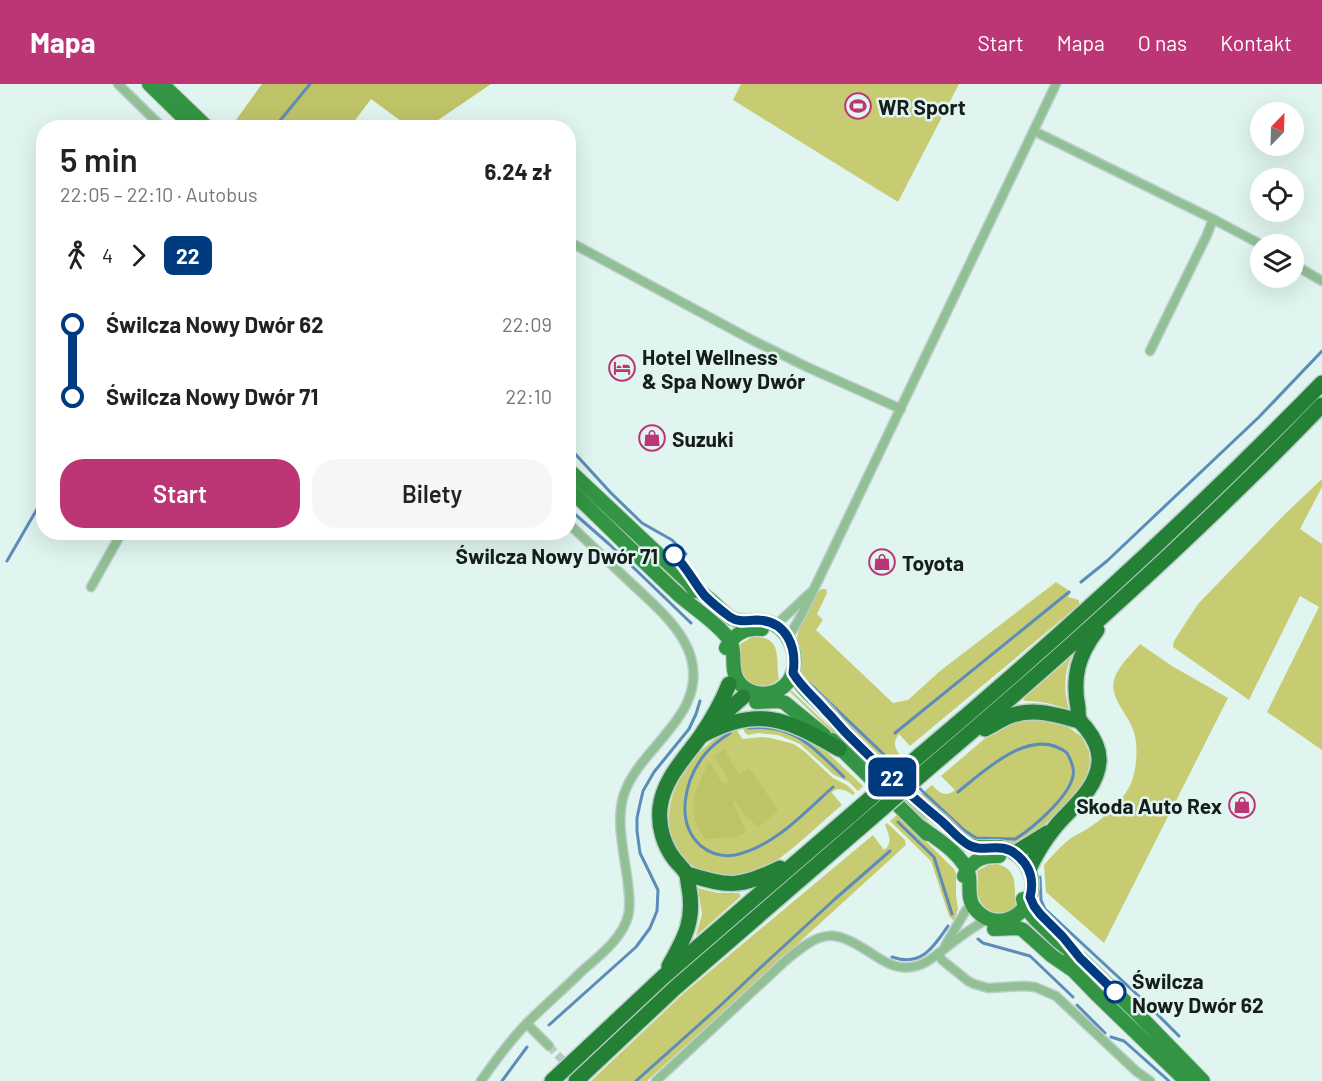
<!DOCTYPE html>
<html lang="pl">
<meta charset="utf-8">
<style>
:root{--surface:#fff;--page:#f6f6f6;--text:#222;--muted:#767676;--accent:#bc3575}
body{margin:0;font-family:Barlow,sans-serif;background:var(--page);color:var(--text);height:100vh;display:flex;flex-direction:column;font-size:22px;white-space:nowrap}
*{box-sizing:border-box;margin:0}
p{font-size:20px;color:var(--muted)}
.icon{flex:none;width:33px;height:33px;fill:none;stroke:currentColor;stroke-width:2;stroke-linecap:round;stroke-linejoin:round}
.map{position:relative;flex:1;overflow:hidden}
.drawer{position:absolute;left:36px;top:36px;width:540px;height:420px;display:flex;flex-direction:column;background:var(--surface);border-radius:24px;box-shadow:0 6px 24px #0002}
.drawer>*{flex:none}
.badge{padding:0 12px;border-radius:9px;font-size:21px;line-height:39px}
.needle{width:39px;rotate:23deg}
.buttons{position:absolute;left:1250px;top:18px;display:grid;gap:12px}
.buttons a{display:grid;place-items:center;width:54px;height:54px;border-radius:50%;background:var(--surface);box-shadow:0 6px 24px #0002;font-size:30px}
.map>.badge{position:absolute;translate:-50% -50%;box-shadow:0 0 0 3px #fff}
.legs{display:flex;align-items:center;gap:9px;height:66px;padding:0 24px;font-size:20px}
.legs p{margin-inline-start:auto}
.overview{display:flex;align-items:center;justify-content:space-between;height:102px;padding:0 24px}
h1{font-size:33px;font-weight:600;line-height:45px}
.cta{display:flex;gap:12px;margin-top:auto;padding:12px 24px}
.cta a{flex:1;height:69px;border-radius:24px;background:var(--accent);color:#fff;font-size:24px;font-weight:600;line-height:69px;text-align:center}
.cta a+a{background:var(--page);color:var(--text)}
ul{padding:0 24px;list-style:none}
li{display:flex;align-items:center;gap:21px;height:72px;font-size:22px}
li i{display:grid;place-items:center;width:9px;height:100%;margin:0 8px;background:currentColor}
li i::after{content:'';width:15px;height:15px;margin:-8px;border:4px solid;border-radius:50%;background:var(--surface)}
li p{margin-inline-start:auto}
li:first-child i{background:linear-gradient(#0000 50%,currentColor 0)}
li:last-child i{background:linear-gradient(currentColor 50%,#0000 0)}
header{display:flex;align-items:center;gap:36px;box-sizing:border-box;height:84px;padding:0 30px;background:var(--accent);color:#fff}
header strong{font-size:28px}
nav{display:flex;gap:33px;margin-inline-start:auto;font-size:21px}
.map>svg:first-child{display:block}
.green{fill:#c7cc72}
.forest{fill:#bfc367}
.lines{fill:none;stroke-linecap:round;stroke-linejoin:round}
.stream{stroke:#5d8cba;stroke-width:3}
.minor-tunnel{stroke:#b8cac6;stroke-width:8;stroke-dasharray:8 4;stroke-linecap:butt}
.minor-casing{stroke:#bcceca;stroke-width:11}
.primary-casing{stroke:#bcceca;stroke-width:16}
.motorway-casing{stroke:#bcceca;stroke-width:18}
.minor{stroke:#91c094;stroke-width:8}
.primary{stroke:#339543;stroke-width:14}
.motorway{stroke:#238034;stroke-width:15}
.motorway-bridge-casing{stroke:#bcceca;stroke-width:18;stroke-linecap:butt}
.motorway-bridge{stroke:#238034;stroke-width:15}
.line-1-casing{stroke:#fff;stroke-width:14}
.line-1{stroke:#003b80;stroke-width:9}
.stop-1-dot{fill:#fff;stroke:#003b80;stroke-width:3}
.labels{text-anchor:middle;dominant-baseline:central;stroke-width:5;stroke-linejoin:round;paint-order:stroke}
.poi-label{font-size:21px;font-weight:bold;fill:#161e1c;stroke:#e0f5f0;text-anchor:start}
.stop-label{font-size:21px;font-weight:bold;fill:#161e1c;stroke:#e0f5f0;text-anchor:end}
</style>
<header>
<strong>Mapa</strong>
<nav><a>Start</a><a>Mapa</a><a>O nas</a><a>Kontakt</a></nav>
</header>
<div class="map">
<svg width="1322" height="997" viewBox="0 0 1322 997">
<rect width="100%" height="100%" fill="#e0f5f0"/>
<!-- green -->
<g class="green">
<polygon points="741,0 959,0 898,118 733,16"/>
<polygon points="568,393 716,534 714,536 569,396"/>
<polygon points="1322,395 1322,403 1300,445 1322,460 1322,666 1267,628 1319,523 1300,512 1249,616 1173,563 1174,557 1198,520 1285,430"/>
<path d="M1056,498L1071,508L1068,513L1079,516V521L910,662L899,650C893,658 894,663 900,671L888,681L802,595L797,553L800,542L818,508L822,505H826L827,509L817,530L823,536L816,546L893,619L908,616L940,587Z"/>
<path d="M752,553C784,551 775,576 779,595C767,607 745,603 741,584C739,576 741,568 740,560Z"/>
<path d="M1140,560L1172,582L1228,614L1104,859L1046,808L1044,781C1051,773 1058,765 1066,758C1074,751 1085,747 1093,741C1106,732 1127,712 1132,697C1137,681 1139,658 1132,643C1125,626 1108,612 1115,593C1119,581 1132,570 1140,560Z"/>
<path d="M1072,572C1063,589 1064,608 1069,626C1055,620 1040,617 1025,617L1023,615Z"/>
<polygon points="790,604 791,606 967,775 964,775 788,606"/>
<path d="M1024,633L1061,638L1082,653L1089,668L1090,679L1086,694L1080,705L1064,723L1023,760H1012L998,756L972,758L920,711L932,701C939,709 946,714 955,706L941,692L997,644Z"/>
<polygon points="759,638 812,654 863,702 858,707 849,698 834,691 800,660 778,651 758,649 748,651 745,649 741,640"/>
<path d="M735,643L741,653L743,655L762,653L771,654L794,660L804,667L833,694L847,701L855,709L853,711C847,707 840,703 833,707L832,709L842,721C815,743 790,771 759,787C755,789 751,792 747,793C742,795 725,795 719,794C715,793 710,791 706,789C693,784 683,775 676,762C652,718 694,661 735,643Z"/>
<polygon points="898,730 954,785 956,790 956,812 958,825 954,837 949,832 931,777 890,737"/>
<path d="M887,739L905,756L906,761L647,997H591L684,909L873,751L884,766C893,759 889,750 885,741Z"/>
<path d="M997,780C1020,786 1013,804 1016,822C1004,834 982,830 978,811C977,803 979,795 977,787L988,781Z"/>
<polygon points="698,804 718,809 739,809 741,812 696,852 702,830"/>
</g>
<!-- forest -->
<g class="forest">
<polygon points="262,0 491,0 428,43 409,43 371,15 350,43 242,43 236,36"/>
<path d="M724,665L739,691L749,684L778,726L759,743L745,732L736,718L732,716L746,748L736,753L705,755C683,724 696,708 709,677L724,702L729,697L715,672Z"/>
</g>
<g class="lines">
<!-- stream -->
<g class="stream">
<polyline points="274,44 310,0"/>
<polyline points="568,362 611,409 642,439 672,456 686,470"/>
<polyline points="568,424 609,460 691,539"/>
<polyline points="7,477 44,413"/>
<polyline points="1081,498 1107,477 1259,333 1322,267"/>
<polyline points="809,599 899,685"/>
<path d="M748,644C793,639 814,664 844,693"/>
<path d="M730,649C721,655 712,661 705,670C685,695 674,738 701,762C711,770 723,773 735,771C774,763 805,728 833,703"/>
<polyline points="895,649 1069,508"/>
<polyline points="917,702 964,746 976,754 1015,755"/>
<path d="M958,708C985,686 1032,641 1067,669C1071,676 1075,684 1073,692C1069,713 1032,745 1015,755"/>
<polyline points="898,738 934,773 952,830"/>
<polyline points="1040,793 1041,816 1045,825 1143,916 1179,952"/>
<polyline points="978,855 983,859 1030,872 1073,913"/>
<path d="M892,873C921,883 933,864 948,842"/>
<polyline points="1077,921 1105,949"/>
<polyline points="549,941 636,863 650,844 657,827 658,806 640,769 637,747 637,734 640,720 643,707 654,688 689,645 696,630 700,617"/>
<polyline points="1111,953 1124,957 1169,997"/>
<polyline points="502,997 527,963"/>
<polyline points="636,997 721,921 759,885 835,815 890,767"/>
</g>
<!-- minor-tunnel -->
<polyline class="minor-tunnel" points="549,962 582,996"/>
<!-- minor casing -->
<g class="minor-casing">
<g id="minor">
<polyline points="118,0 163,44"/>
<polyline points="1034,47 1213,135 1207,151 1150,267"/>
<polyline points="1213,135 1260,160"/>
<polyline points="568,157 752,256 807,283 901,325"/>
<polyline points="1293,180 1322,197"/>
<polyline points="91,503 122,448"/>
<polyline points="776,541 810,509"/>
<polyline points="790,556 791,549 802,530 1056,0"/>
<polyline points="945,862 966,826"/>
<polyline points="938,870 942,876 968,897 974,900 988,904 1024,902 1035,903 1056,912 1136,987 1150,997"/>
<polyline points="527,940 549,962"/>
<path d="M481,997C495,977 509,958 526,940C544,922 564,905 582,887C599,872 622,855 628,832C631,822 629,811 628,800C625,772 615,738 624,710C636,676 670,653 686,621C712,568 665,531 631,499C610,479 589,459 568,439"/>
<path d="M656,997L784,878C824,844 833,844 877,873C888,880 898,885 911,883C924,882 933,873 943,866C958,854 973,843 989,834"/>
</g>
</g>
<!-- primary casing -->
<g class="primary-casing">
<g id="primary">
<polyline points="149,0 194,44"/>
<polyline points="162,0 208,44"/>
<polyline points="568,385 689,499 695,507"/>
<path d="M568,404C606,440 642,477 680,512C696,526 715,537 728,554C738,567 729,584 738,597C746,609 762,612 774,608C805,597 798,550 771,539C758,533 743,541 731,534C725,530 719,524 714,519C706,512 698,506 689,499"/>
<path d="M726,564C734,550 745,543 762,545"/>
<path d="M793,589C801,604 814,614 826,626C833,634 839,642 847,650C870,674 897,700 923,722C928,727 935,731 941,736C950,743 957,754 967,760C978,766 987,762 998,763C1018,765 1034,785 1032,804C1029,835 992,850 973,822C965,809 975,793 963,779C953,765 936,754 922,744"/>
<polyline points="756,618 779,617 785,619 824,651"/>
<polyline points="832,656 927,750"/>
<path d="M964,792C971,777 982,771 999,772"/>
<polyline points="1023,815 1025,823 1036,836 1059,858 1080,874 1136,928 1203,997"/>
<polyline points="994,845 1018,844 1023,846 1052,872 1071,885"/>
<polyline points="1065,878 1096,910 1186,997"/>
</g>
</g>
<!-- motorway casing -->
<g class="motorway-casing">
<g id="motorway">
<polyline points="716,637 743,613"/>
<path d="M985,645C993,641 1002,635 1010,632C1034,623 1056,631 1080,637"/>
<path d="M701,652C758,621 787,635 839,665"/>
<path d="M919,672C1059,554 1194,430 1322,299"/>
<path d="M929,684C1065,569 1198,450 1322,321"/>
<polyline points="1015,769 1047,749"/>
<path d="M1029,785C1036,770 1045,755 1056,742C1072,723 1097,705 1099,678C1100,666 1094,654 1086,644C1084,642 1082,640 1080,637C1078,633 1078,628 1078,624C1072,593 1078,571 1097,546"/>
<path d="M687,790C730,803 739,804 780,784"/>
<path d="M669,882C684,855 695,837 689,804C688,800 688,795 687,791C685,786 679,781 675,776C664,762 658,743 660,724C663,696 684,675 700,653C711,637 722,618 729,600"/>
<polyline points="552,997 663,893 851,731"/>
<polyline points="576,997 675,904 861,743"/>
</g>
</g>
<!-- minor -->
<use href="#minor" class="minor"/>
<!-- primary -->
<use href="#primary" class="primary"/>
<!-- motorway -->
<use href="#motorway" class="motorway"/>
<!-- motorway-bridge casing -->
<g class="motorway-bridge-casing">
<g id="motorway-bridge">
<polyline points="851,731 919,672"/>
<polyline points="861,743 929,684"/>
</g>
</g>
<!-- motorway-bridge -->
<use href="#motorway-bridge" class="motorway-bridge"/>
</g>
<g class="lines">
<!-- line-1 casing -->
<g class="line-1-casing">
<path id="line-1" d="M674,471C687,483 694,499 705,512C712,519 722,527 730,533C739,539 747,536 757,536C787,537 797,563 793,589C802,604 815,614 826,627C834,635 840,643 848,651C877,680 907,709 939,735C949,743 956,753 967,760C983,771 1000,755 1018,772C1031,783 1034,798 1030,813L1034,822L1040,830L1063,853L1080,874L1115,908"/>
</g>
<!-- line-1 -->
<use href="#line-1" class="line-1"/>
</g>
<!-- icons -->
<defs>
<g id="stadium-ring" transform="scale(1.35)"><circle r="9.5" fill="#e0f5f0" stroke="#bc3575" stroke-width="1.5"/><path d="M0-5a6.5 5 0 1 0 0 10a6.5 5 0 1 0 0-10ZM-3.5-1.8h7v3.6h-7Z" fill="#bc3575"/></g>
<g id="hotel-ring" transform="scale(1.35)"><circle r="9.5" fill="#e0f5f0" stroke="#bc3575" stroke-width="1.5"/><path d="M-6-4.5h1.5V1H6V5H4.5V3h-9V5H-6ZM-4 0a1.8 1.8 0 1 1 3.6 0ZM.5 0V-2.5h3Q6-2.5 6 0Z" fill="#bc3575"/></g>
<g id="shop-ring" transform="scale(1.35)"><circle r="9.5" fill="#e0f5f0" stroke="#bc3575" stroke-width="1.5"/><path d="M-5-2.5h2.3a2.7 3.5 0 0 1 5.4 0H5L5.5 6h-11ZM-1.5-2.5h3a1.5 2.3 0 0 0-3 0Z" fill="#bc3575"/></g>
</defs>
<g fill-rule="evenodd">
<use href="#stadium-ring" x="858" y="22"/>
<use href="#hotel-ring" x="622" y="284"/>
<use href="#shop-ring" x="652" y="354"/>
<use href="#shop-ring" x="882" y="478"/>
<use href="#shop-ring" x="1242" y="721"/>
</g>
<!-- markers -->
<g class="stop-1-dot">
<circle cx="674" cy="471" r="10"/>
<circle cx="1115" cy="908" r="10"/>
</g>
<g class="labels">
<!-- poi labels -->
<g class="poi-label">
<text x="878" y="22">WR Sport</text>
<text x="642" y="272">Hotel Wellness<tspan x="642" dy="24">&amp; Spa Nowy Dwór</tspan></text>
<text x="672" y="354">Suzuki</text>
<text x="902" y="478">Toyota</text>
<text x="1222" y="721" text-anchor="end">Skoda Auto Rex</text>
</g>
<!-- stop labels -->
<g class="stop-label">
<text x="658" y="471">Świlcza Nowy Dwór 71</text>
<text x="1132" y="896" text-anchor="start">Świlcza<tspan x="1132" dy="24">Nowy Dwór 62</tspan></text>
</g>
</g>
</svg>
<div class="buttons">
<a><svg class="needle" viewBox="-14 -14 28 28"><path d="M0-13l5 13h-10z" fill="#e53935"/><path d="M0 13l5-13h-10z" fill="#767676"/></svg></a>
<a><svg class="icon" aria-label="locate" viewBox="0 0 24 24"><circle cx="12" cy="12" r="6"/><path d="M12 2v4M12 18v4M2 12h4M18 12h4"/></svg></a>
<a><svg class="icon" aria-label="layers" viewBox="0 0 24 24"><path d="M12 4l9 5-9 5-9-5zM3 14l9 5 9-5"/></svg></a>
</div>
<b class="badge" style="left:892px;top:693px;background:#003b80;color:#fff">22</b>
<section class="drawer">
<div class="overview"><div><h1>5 min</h1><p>22:05 – 22:10 · Autobus</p></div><b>6.24 zł</b></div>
<div class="legs"><svg class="icon" aria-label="walk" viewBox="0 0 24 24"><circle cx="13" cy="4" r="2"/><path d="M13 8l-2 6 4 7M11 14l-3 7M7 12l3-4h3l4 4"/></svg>4<svg class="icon" aria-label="forward" viewBox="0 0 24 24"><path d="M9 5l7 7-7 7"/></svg><b class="badge" style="background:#003b80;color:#fff">22</b></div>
<ul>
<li><i style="color:#003b80"></i><b>Świlcza Nowy Dwór 62</b><p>22:09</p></li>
<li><i style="color:#003b80"></i><b>Świlcza Nowy Dwór 71</b><p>22:10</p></li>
</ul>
<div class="cta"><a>Start</a><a>Bilety</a></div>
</section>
</div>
